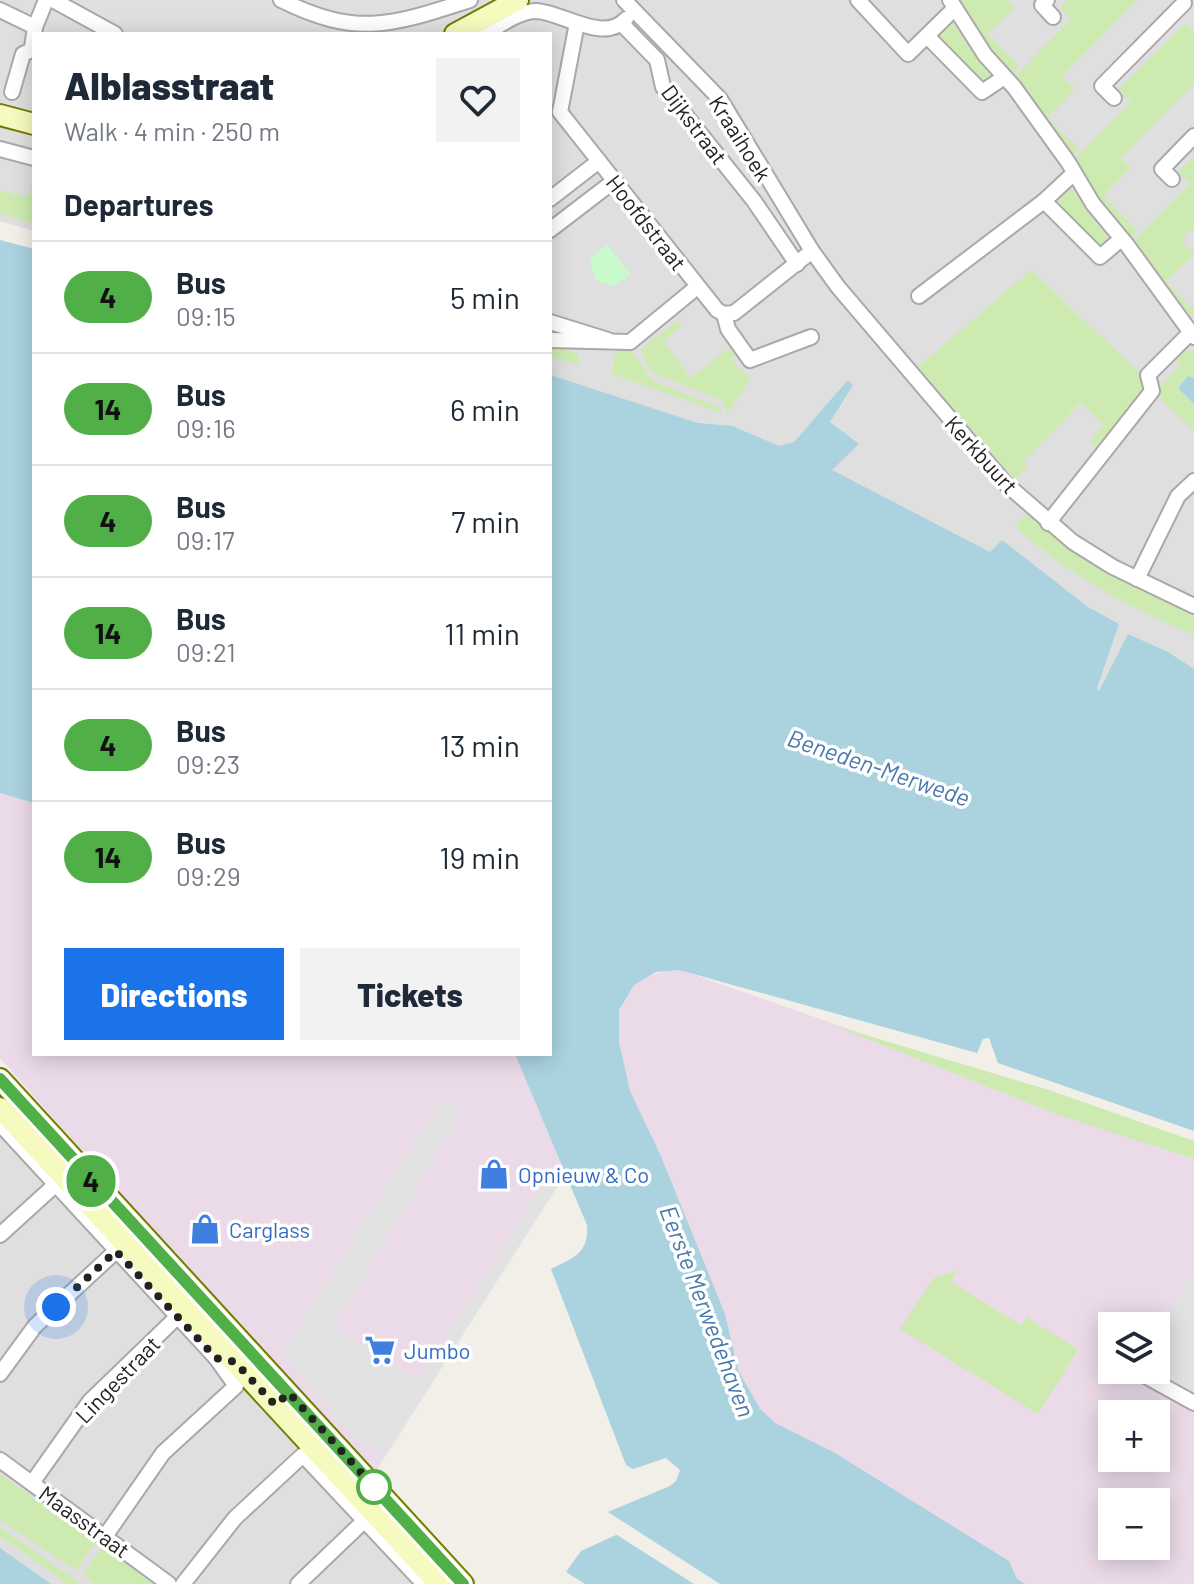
<!DOCTYPE html>
<meta charset="utf-8">
<style>
:root{--surface:#fff;--page:#f2f2f3;--text:#1f2937;--muted:#747a83;--line:#e0e1e3;--accent:#1a73e8}
body{margin:0;font-family:Barlow,sans-serif;background:var(--page);color:var(--text);height:100vh;display:flex;flex-direction:column;font-size:30px;white-space:nowrap}
*{box-sizing:border-box;margin:0}
p{font-size:26px;color:var(--muted)}
.icon{flex:none;width:44px;height:44px;fill:none;stroke:currentColor;stroke-width:2;stroke-linecap:round;stroke-linejoin:round}
.map{position:relative;flex:1;overflow:hidden}
.panel{position:absolute;left:32px;top:32px;width:520px;height:1024px;display:flex;flex-direction:column;background:var(--surface);border-radius:0px;box-shadow:0 4px 20px #0003}
.panel>*{flex:none}
.badge{padding:0 16px;border-radius:26px;font-size:28px;line-height:52px}
.buttons{position:absolute;left:1098px;top:1312px;display:grid;gap:16px}
.buttons a{display:grid;place-items:center;width:72px;height:72px;border-radius:0px;background:var(--surface);box-shadow:0 4px 20px #0003;font-size:40px}
.you{position:absolute;width:40px;height:40px;margin:-20px;border:6px solid #fff;border-radius:50%;background:#1a73e8;box-shadow:0 0 0 12px #1a73e833}
.map>.badge{position:absolute;translate:-50% -50%;box-shadow:0 0 0 4px #fff}
h2{padding:0 32px;font-size:30px;line-height:72px}
.round{display:grid;place-items:center;flex:none;width:84px;height:84px;border-radius:0px;background:var(--page)}
.overview{display:flex;align-items:center;justify-content:space-between;height:136px;padding:0 32px}
h1{font-size:38px;font-weight:800;line-height:60px}
.primary-button{display:flex;gap:16px;margin-top:auto;padding:16px 32px}
.primary-button a{flex:1;height:92px;border-radius:0px;background:var(--accent);color:#fff;font-size:32px;font-weight:800;line-height:92px;text-align:center}
.primary-button a+a{background:var(--page);color:var(--text)}
ul{padding:0;list-style:none}
li{display:flex;align-items:center;gap:24px;height:112px;padding:0 32px;border-top:2px solid var(--line)}
li div{flex:1}
li b{display:block;font-size:30px}
li em{font-style:normal}
li .badge{min-width:88px;font-weight:700;text-align:center}
.map>svg:first-child{display:block}
.residential{fill:#e0dfdf}
.industrial{fill:#ebdbe8;fill-rule:evenodd}
.grass{fill:#cdebb0}
.park{fill:#c8facc}
.parking{fill:#e2e2e2}
.water{fill:#aad3df}
.lines{fill:none;stroke-linecap:round;stroke-linejoin:round}
.street-casing{stroke:#a9a9a9;stroke-width:18}
.secondary-casing{stroke:#707d05;stroke-width:24}
.street{stroke:#fff;stroke-width:14}
.secondary{stroke:#f7fabf;stroke-width:20}
.line-casing{stroke:#fff;stroke-width:18}
.line{stroke:#50af46;stroke-width:12}
.walk{stroke:#222;stroke-width:8;stroke-dasharray:0 14.4}
.stop-dot{fill:#fff;stroke:#50af46;stroke-width:4}
.labels{text-anchor:middle;dominant-baseline:central;stroke-width:7;stroke-linejoin:round;paint-order:stroke}
.street-label{font-size:22px;fill:#222;stroke:#fff}
.shop-label{font-size:22px;fill:#366cbe;stroke:#fff;text-anchor:start}
.water-label{font-size:24px;font-style:italic;fill:#4a7aab;stroke:#fff}
</style>
<div class="map">
<svg width="1194" height="1584" viewBox="0 0 1194 1584">
<rect width="100%" height="100%" fill="#f2efe9"/>
<!-- residential -->
<g class="residential">
<polygon points="0,0 1194,0 1194,707 1098,695 550,383 550,34 34,34 34,231 0,221"/>
<polygon points="0,1099 442,1584 24,1584 0,1568"/>
</g>
<!-- industrial -->
<g class="industrial">
<polygon points="0,752 34,761 34,1054 516,1054 567,1167 374,1474 294,1391 0,1058"/>
<path d="M675,968L1194,1150V1584H755L757,1431L614,1091L617,1019L624,993L638,979ZM1112,1326H1156V1370H1112ZM1112,1414H1156V1458H1112ZM1112,1502H1156V1546H1112Z"/>
</g>
<!-- grass -->
<g class="grass">
<polygon points="956,0 1008,0 1015,7 987,34 1019,67 1011,75 998,63"/>
<polygon points="1068,0 1137,0 1062,76 1075,89 1047,118 1079,149 1071,157 1016,81 1016,76 1071,19 1060,8"/>
<polygon points="951,21 992,78 983,83 938,38"/>
<polygon points="1184,24 1194,33 1194,84 1121,158 1131,168 1103,196 1138,231 1130,239 1101,205 1074,160 1131,102 1119,89"/>
<polygon points="1194,156 1194,226 1181,240 1194,254 1166,282 1194,310 1190,321 1133,242 1190,184 1178,172"/>
<polygon points="32,184 34,224 0,214 0,190 27,197"/>
<polygon points="1070,186 1110,242 1098,246 1057,205 1057,197"/>
<polygon points="1031,270 1150,383 1101,452 1090,442 1103,425 1081,402 1024,461 1027,467 1015,480 918,367"/>
<polygon points="678,320 682,326 663,341 691,378 735,344 738,353 731,359 750,379 728,413 721,400 651,372 641,349"/>
<polygon points="550,344 577,353 580,365 550,357"/>
<polygon points="629,347 653,381 719,407 722,413 611,374 616,351"/>
<polygon points="1182,349 1194,351 1194,378 1188,376 1178,388 1194,404 1194,431 1154,393 1181,365 1174,357"/>
<path d="M1028,512L1053,536L1095,565L1194,616V635C1128,606 1068,576 1015,526Z"/>
<polygon points="835,1026 1049,1090 1194,1141 1194,1159 1056,1114"/>
<polygon points="958,1270 951,1282 1021,1325 1027,1317 1078,1350 1038,1414 900,1329 934,1278"/>
<polygon points="0,1474 96,1542 76,1570 0,1520"/>
<polygon points="0,1527 81,1584 68,1584 0,1536"/>
<polygon points="102,1546 153,1584 95,1584 83,1575"/>
</g>
<!-- park -->
<polygon class="park" points="607,245 631,274 615,286 597,281 589,259"/>
<!-- parking -->
<g class="parking">
<polygon points="442,1098 459,1107 454,1125 333,1328 418,1381 548,1176 559,1184 385,1457 355,1437 281,1354"/>
<polygon points="1194,1273 1194,1391 1156,1370 1156,1333"/>
</g>
<!-- water -->
<g class="water">
<polygon points="0,240 34,249 34,803 0,793"/>
<path d="M550,375L698,423L732,426L779,446L794,442L848,380L853,385L830,422L859,444L832,470L990,552L1002,540L1088,607L1119,624L1097,688L1099,691L1128,634L1168,652L1194,669V1131L998,1063L989,1038L983,1039L977,1053L679,970L656,972L634,985L619,1010V1042L630,1091L660,1154L725,1314L738,1370L760,1409L775,1423L835,1453L1009,1561L1017,1579L1025,1584H720L608,1512L670,1486L676,1481L680,1470L666,1458L633,1469L626,1465L551,1269C574,1258 589,1253 587,1225L515,1054H550Z"/>
<polygon points="1188,376 1194,378 1194,404 1178,388"/>
<polygon points="616,1535 617,1535 694,1584 585,1584 566,1572 581,1551"/>
<polygon points="0,1548 51,1584 0,1584"/>
</g>
<g class="lines">
<!-- street casing -->
<g class="street-casing">
<g id="street">
<polyline points="53,0 115,34"/>
<path d="M281,0C358,38 392,25 470,0"/>
<polyline points="624,0 720,99 812,251 838,287 1005,483 1073,542 1113,567 1194,606"/>
<polyline points="858,0 908,54 954,9"/>
<polyline points="950,0 985,55 1014,87 1068,162 1093,204 1127,245 1194,337"/>
<polyline points="1047,0 1042,5 1053,17"/>
<polyline points="0,10 35,27 32,48"/>
<polyline points="577,23 560,112 717,310 724,314 734,313 812,251"/>
<polyline points="622,24 657,60 663,87 754,201 797,264"/>
<polyline points="35,27 46,0"/>
<path d="M485,34C499,26 519,11 536,11C562,12 604,44 626,19"/>
<polyline points="927,36 982,92 1003,78"/>
<polyline points="12,92 23,54 34,49"/>
<polyline points="1114,98 1102,86 1184,3"/>
<polyline points="0,149 34,158"/>
<polyline points="1073,174 1044,201 1100,257 1120,240"/>
<polyline points="1172,179 1162,169 1194,136"/>
<polyline points="550,199 599,161"/>
<polyline points="550,230 614,181"/>
<polyline points="919,296 1044,201"/>
<polyline points="724,314 728,329 750,360 811,337"/>
<polyline points="550,322 608,340"/>
<polyline points="550,340 630,342 697,287"/>
<polyline points="1048,523 1152,391 1148,375 1190,333"/>
<polyline points="1137,579 1178,496 1194,481"/>
<polyline points="0,1124 216,1358 236,1386 163,1453 106,1535"/>
<polyline points="0,1235 55,1185"/>
<polyline points="1138,1372 1194,1403"/>
<polyline points="0,1374 35,1326 116,1251"/>
<polyline points="0,1460 169,1584"/>
<polyline points="32,1483 90,1401 177,1317"/>
<polyline points="183,1584 235,1518 303,1455 424,1584"/>
<polyline points="298,1584 365,1520"/>
</g>
</g>
<!-- secondary casing -->
<g class="secondary-casing">
<g id="secondary">
<polyline points="455,34 518,0"/>
<polyline points="0,115 34,124"/>
<polyline points="0,1079 463,1584"/>
<polyline points="0,1108 439,1584"/>
</g>
</g>
<!-- street -->
<use href="#street" class="street"/>
<!-- secondary -->
<use href="#secondary" class="secondary"/>
</g>
<g class="lines">
<!-- line casing -->
<g class="line-casing">
<polyline id="line" points="0,1079 463,1584"/>
</g>
<!-- line -->
<use href="#line" class="line"/>
<!-- walk -->
<polyline class="walk" points="56,1307 116,1251 216,1358 235,1362 275,1405 289,1393 374,1487"/>
</g>
<!-- icons -->
<defs>
<g id="shop-bare" transform="scale(2.4)"><path d="M-5-2.5h2.3a2.7 3.5 0 0 1 5.4 0H5L5.5 6h-11ZM-1.5-2.5h3a1.5 2.3 0 0 0-3 0Z" fill="#3f7fe0" stroke="#fff" stroke-width="2.5" paint-order="stroke"/></g>
<g id="supermarket-bare" transform="scale(2.4)"><path d="M-6-5.5h2.5l.6 2H6L4.5 2H-2.5L-4.4-4H-6ZM-1.5 3.2a1.3 1.3 0 1 0 .1 0ZM3 3.2a1.3 1.3 0 1 0 .1 0Z" fill="#3f7fe0" stroke="#fff" stroke-width="2.5" paint-order="stroke"/></g>
</defs>
<g fill-rule="evenodd">
<use href="#shop-bare" x="494" y="1174"/>
<use href="#shop-bare" x="205" y="1229"/>
<use href="#supermarket-bare" x="380" y="1350"/>
</g>
<!-- markers -->
<circle class="stop-dot" cx="374" cy="1487" r="16"/>
<g class="labels">
<!-- street labels -->
<g class="street-label">
<text transform="translate(695 124) rotate(53)">Dijkstraat</text>
<text transform="translate(741 138) rotate(58)">Kraaihoek</text>
<text transform="translate(647 222) rotate(52)">Hoofdstraat</text>
<text transform="translate(982 454) rotate(48)">Kerkbuurt</text>
<text transform="translate(117 1379) rotate(-46)">Lingestraat</text>
<text transform="translate(85 1521) rotate(36)">Maasstraat</text>
</g>
<!-- shop labels -->
<g class="shop-label">
<text x="518" y="1174">Opnieuw &amp; Co</text>
<text x="229" y="1229">Carglass</text>
<text x="404" y="1350">Jumbo</text>
</g>
<!-- water labels -->
<g class="water-label">
<text transform="translate(879 767) rotate(19)">Beneden-Merwede</text>
<text transform="translate(708 1311) rotate(69)">Eerste Merwedehaven</text>
</g>
</g>
</svg>
<div class="buttons">
<a><svg class="icon" aria-label="layers" viewBox="0 0 24 24"><path d="M12 4l9 5-9 5-9-5zM3 14l9 5 9-5"/></svg></a>
<a>+</a>
<a>−</a>
</div>
<div class="you" style="left:56px;top:1307px"></div>
<b class="badge" style="left:91px;top:1181px;background:#50af46;color:#111">4</b>
<section class="panel">
<div class="overview"><div><h1>Alblasstraat</h1><p>Walk · 4 min · 250 m</p></div><a class="round"><svg class="icon" aria-label="heart" viewBox="0 0 24 24"><path d="M12 20l-8-8c-3-5 5-10 8-4 3-6 11-1 8 4z"/></svg></a></div>
<h2>Departures</h2>
<ul>
<li><span class="badge" style="background:#50af46;color:#111">4</span><div><b>Bus</b><p>09:15</p></div><em>5 min</em></li>
<li><span class="badge" style="background:#50af46;color:#111">14</span><div><b>Bus</b><p>09:16</p></div><em>6 min</em></li>
<li><span class="badge" style="background:#50af46;color:#111">4</span><div><b>Bus</b><p>09:17</p></div><em>7 min</em></li>
<li><span class="badge" style="background:#50af46;color:#111">14</span><div><b>Bus</b><p>09:21</p></div><em>11 min</em></li>
<li><span class="badge" style="background:#50af46;color:#111">4</span><div><b>Bus</b><p>09:23</p></div><em>13 min</em></li>
<li><span class="badge" style="background:#50af46;color:#111">14</span><div><b>Bus</b><p>09:29</p></div><em>19 min</em></li>
</ul>
<div class="primary-button"><a>Directions</a><a>Tickets</a></div>
</section>
</div>
